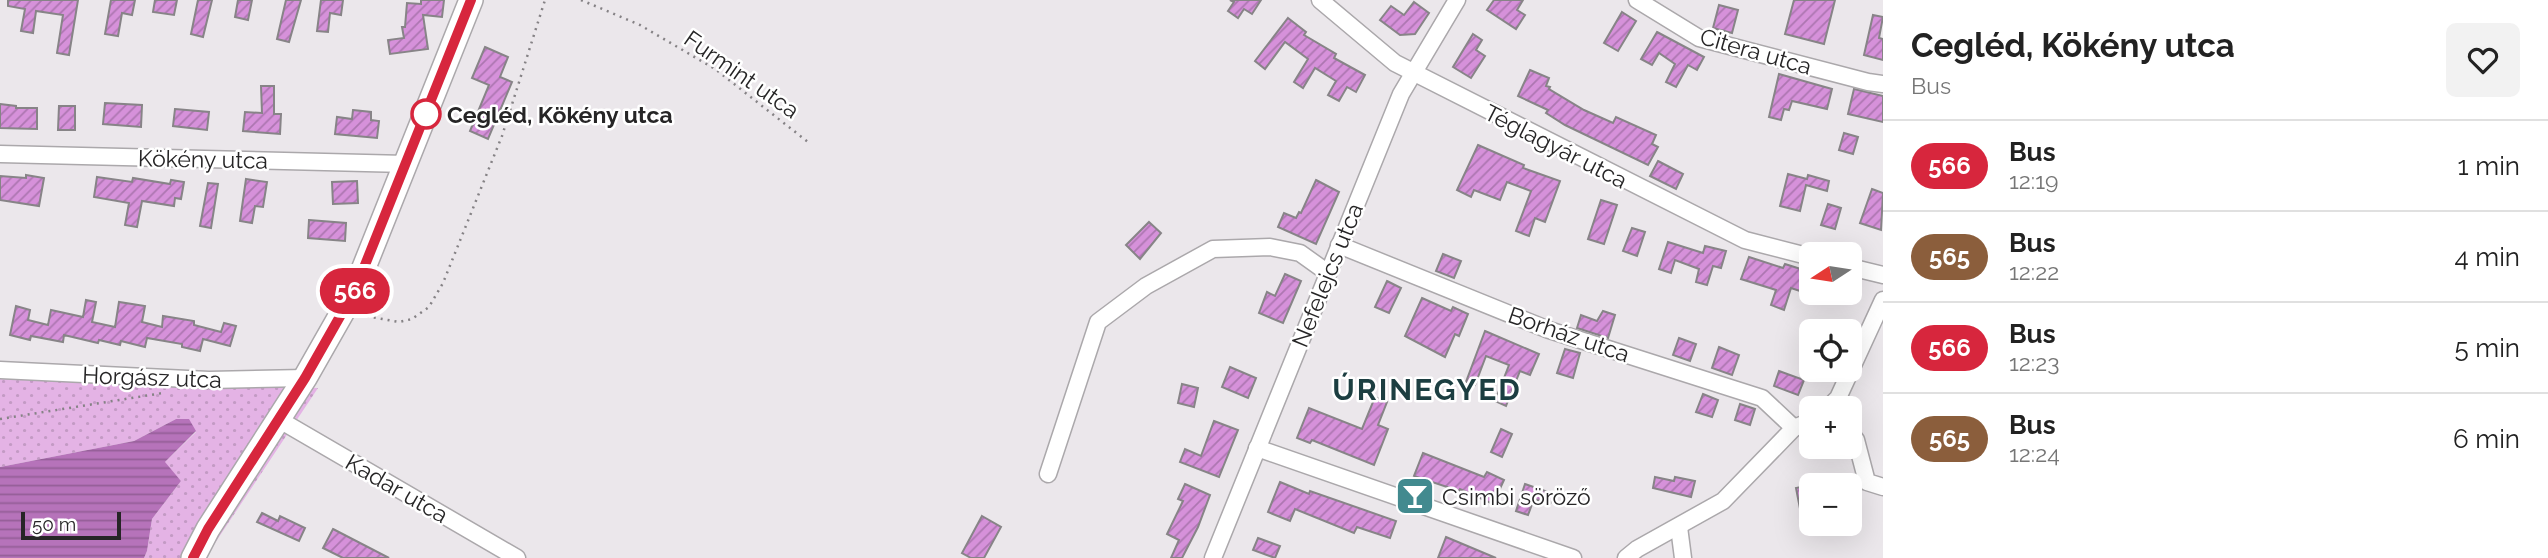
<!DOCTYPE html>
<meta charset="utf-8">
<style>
:root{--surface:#fff;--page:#f2f2f2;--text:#222;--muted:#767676;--line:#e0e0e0}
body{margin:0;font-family:Raleway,sans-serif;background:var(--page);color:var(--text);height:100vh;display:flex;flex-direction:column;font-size:26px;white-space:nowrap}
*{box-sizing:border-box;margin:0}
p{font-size:23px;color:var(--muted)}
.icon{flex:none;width:38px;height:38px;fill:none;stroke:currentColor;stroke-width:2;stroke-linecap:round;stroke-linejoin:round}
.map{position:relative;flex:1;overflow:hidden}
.details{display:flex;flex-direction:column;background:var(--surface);width:665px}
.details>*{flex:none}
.badge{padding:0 14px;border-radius:23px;font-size:24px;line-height:46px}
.needle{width:46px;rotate:258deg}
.fabs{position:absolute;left:1799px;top:242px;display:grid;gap:14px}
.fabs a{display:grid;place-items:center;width:63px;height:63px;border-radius:10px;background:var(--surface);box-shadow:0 7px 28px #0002;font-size:35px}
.scale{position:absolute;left:21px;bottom:18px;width:100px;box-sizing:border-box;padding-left:7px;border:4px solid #262526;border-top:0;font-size:19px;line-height:24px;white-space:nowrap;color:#262526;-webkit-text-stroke:5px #fff;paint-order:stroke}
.map>.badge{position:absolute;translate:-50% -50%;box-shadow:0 0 0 4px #fff}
.round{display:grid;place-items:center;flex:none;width:74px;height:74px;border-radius:10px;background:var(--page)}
.head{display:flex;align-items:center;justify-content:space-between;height:119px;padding:0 28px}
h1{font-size:33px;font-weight:700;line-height:52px}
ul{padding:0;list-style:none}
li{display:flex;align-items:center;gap:21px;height:91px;padding:0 28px;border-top:2px solid var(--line)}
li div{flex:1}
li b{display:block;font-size:26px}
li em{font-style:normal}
li .badge{min-width:77px;font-weight:700;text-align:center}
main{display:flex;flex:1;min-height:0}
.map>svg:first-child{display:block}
.garden{fill:url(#garden-dots)}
.water{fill:url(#water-rules)}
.building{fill:url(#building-hatch);stroke:#878487;stroke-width:2}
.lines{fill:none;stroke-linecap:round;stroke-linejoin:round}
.street-casing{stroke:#aba8ab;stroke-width:19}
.secondary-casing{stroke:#aba8ab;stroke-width:26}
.path{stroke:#858285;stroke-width:2.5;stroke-dasharray:2 5;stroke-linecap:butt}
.street{stroke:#fff;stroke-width:16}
.secondary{stroke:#fff;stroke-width:23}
.line-casing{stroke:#fff;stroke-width:16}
.line{stroke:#d7263d;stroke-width:10}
.stop-dot{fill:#fff;stroke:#d7263d;stroke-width:3.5}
.labels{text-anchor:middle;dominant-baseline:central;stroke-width:5;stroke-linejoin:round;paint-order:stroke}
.street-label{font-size:23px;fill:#262526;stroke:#fff}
.stop-label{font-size:23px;font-weight:bold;fill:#262526;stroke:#fff;text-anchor:start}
.poi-label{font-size:23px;fill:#262526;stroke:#fff;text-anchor:start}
.district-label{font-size:30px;font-weight:bold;letter-spacing:2px;fill:#1c3e41;stroke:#fff}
</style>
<main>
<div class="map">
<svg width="1883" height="558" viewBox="0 0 1883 558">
<defs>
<pattern id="garden-dots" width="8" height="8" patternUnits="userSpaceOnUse" patternTransform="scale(1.75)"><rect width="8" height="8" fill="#e4b3e5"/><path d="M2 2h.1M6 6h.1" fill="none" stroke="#c39ac4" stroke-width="1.8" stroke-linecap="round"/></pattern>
<pattern id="water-rules" width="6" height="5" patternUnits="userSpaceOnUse" patternTransform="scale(1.75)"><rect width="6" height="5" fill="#b673ba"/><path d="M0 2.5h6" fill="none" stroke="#945e97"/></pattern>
<pattern id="building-hatch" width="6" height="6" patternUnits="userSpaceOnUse" patternTransform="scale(1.75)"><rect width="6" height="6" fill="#d691da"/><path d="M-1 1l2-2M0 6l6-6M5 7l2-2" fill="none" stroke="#ad76b1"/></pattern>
</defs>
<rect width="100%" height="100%" fill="#ebe7eb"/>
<!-- garden -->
<polygon class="garden" points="0,379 318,388 205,558 144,558 147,551 152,519 181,481 164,463 196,432 176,419 134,441 0,467"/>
<!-- water -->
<polygon class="water" points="176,419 189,419 196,431 165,462 181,481 152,519 147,551 144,558 0,558 0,467 134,441"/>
<!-- building -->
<g class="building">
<polygon points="8,0 78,0 69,55 57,53 63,15 36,11 33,33 21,31 25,9 8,6"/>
<polygon points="111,0 135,0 132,15 122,13 118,36 105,34"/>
<polygon points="155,0 177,0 174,15 153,12"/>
<polygon points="198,0 212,0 203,37 191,34"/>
<polygon points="238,0 252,0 248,20 235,17"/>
<polygon points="286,0 301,0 289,42 277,39"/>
<polygon points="321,0 343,0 341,15 330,13 328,32 317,31"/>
<polygon points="421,0 444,0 442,17 423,15 428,49 390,54 388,40 404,38 402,27 405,27 407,3 421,4"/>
<polygon points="1230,0 1261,0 1252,14 1244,9 1238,18 1228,11 1234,2"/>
<polygon points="1494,0 1523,0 1517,10 1525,15 1516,29 1487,10"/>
<polygon points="1794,0 1835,0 1824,44 1785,34"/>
<polygon points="1414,2 1429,13 1415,34 1400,35 1380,20 1391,6 1404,15"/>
<polygon points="1719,5 1738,10 1732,33 1713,28"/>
<polygon points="1622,12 1636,21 1618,51 1604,43"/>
<polygon points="1873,15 1883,17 1879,38 1883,39 1883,60 1864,55"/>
<polygon points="1288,18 1306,32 1304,35 1336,54 1334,58 1365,75 1356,92 1347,87 1339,101 1328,95 1336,81 1315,68 1303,88 1294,82 1308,59 1285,42 1265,69 1255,61"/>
<polygon points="1657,32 1704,57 1697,70 1688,65 1676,87 1666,82 1675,64 1659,53 1652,65 1641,59"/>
<polygon points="1473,34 1482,40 1476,50 1485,56 1471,78 1453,67"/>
<polygon points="485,47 508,57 500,77 512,82 488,139 470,131 489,85 472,78"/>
<polygon points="1530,70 1549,78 1546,86 1550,87 1549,89 1584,110 1613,123 1616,117 1656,135 1652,144 1658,147 1648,165 1565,125 1546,113 1548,110 1518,96"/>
<polygon points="1779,74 1832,89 1827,109 1792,101 1789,110 1784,109 1781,120 1769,117"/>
<polygon points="261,86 274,86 274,114 281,114 280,134 243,131 245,112 262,113"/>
<polygon points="1854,89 1883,96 1883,122 1848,114"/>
<polygon points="105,103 142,105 141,127 103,124"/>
<polygon points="0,104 16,106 16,108 37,108 37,129 0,128"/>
<polygon points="59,106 75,106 75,130 58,130"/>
<polygon points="175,109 209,112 207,130 173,126"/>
<polygon points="353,110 371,112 371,120 379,121 377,138 335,134 337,117 352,119"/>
<polygon points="1844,133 1858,137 1853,154 1839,150"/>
<polygon points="1478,145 1524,165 1523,168 1560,181 1545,222 1535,218 1529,236 1516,231 1531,191 1507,182 1500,200 1474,190 1471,197 1457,190"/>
<polygon points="1658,161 1683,174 1676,189 1650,176"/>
<polygon points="1788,174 1807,179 1808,175 1829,181 1827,191 1806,185 1800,211 1780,206"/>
<polygon points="26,175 44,178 39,206 0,200 0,176 26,178"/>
<polygon points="97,177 132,182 133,178 170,184 171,180 184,182 181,199 175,198 174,206 142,201 137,227 125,225 129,203 94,197"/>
<polygon points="246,179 267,182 263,207 255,206 252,223 240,221"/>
<polygon points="1316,180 1339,192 1316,244 1278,227 1284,213 1296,218 1299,212 1301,213"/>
<polygon points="357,181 358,203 333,204 332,182"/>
<polygon points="208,183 218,184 211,228 200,226"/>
<polygon points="1872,189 1883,193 1881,230 1860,223"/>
<polygon points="1601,200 1617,205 1604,244 1588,239"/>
<polygon points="1828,204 1841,208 1835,229 1821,225"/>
<polygon points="309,220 346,223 345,241 308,238"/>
<polygon points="1149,222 1161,233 1140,259 1126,245"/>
<polygon points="1632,228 1645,232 1637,256 1623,251"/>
<polygon points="1668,242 1703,253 1705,246 1726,251 1721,268 1713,266 1707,285 1696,282 1699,269 1675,260 1671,273 1659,269"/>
<polygon points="1443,254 1461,261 1454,278 1436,271"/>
<polygon points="1749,257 1783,268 1785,264 1810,272 1803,292 1791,288 1784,310 1771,305 1776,290 1741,279"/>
<polygon points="1285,274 1301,281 1283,323 1259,313 1267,292 1275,296"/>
<polygon points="1387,281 1401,288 1389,313 1375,307"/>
<polygon points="1422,298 1451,311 1453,307 1468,314 1459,336 1455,334 1445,357 1405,336"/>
<polygon points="86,300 96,302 92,322 115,327 119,302 145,306 142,322 162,327 163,316 194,321 194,325 221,332 224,323 236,326 230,346 203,339 200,351 182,347 182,344 147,338 145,347 121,341 120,345 99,340 98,343 64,335 63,342 31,336 30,340 10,335 16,306 30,310 28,320 48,325 51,310 83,317"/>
<polygon points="1603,311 1615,315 1608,338 1577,328 1581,315 1597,321"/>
<polygon points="1485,331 1539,354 1530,375 1520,371 1506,406 1495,401 1509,365 1486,356 1475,385 1466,382"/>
<polygon points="1679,338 1696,344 1690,361 1673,355"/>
<polygon points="1719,347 1739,355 1732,375 1712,368"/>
<polygon points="1565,349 1580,353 1573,378 1557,373"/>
<polygon points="1230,367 1256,378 1248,398 1222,387"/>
<polygon points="1779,371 1804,380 1798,395 1774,386"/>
<polygon points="1182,384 1198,388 1194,407 1178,403"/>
<polygon points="1703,394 1718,400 1712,417 1696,412"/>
<polygon points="1375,397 1387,402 1378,425 1388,429 1374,465 1312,440 1310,443 1297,438 1309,408 1362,429"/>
<polygon points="1740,404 1755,409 1750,425 1735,420"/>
<polygon points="1214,421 1238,430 1219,477 1180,462 1185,449 1201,456"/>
<polygon points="1501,429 1512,434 1502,457 1491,452"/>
<polygon points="1423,453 1484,477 1487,472 1504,480 1493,504 1460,489 1459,491 1414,476"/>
<polygon points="1655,477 1674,481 1675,477 1695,481 1691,497 1653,488"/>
<polygon points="1280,482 1309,494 1310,491 1396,521 1390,538 1357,527 1354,533 1295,509 1290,521 1268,512"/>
<polygon points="1185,484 1210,495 1198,527 1182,558 1171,558 1179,540 1167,534 1183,501 1178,499"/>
<polygon points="1525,484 1554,494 1550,504 1534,499 1528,515 1516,511"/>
<polygon points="1811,485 1811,517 1802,519 1796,488"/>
<polygon points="262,513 278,521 280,516 305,528 299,541 257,522"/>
<polygon points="982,516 1001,527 984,558 971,558 962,553"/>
<polygon points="333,529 389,558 343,558 323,548"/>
<polygon points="1446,537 1496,558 1438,558"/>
<polygon points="1258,538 1280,546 1275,558 1253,550"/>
</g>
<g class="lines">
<!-- street casing -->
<g class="street-casing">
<g id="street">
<polyline points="1320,0 1395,63 1745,240 1811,257"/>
<polyline points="1637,0 1699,38 1868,82 1883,84"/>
<polyline points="0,154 406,164"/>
<polyline points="1339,245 1549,330 1762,398 1794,428"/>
<polyline points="1850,267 1883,275"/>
<polyline points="0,370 209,380 305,378"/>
<polyline points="1828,408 1838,398 1883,300"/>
<polyline points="278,419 517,558"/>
<polyline points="1850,432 1856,440 1867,482 1883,487"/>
<polyline points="1257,448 1573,558"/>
<polyline points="1048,474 1098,322 1146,286 1213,249 1270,247 1300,253 1328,273"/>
<polyline points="1679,527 1683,558"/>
<polyline points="1213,558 1401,94 1457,0"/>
<polyline points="1626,558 1637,549 1723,501 1794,428 1811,421"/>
</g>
</g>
<!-- secondary casing -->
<g class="secondary-casing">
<polyline id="secondary" points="193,558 208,529 305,378 355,290 471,0"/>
</g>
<!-- path -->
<g class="path">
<polyline points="581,0 640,25 715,69 808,142"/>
<polyline points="360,315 399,322 412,319 429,307 443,283 502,136 545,0"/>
<polyline points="0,419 163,393"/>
</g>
<!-- street -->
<use href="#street" class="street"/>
<!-- secondary -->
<use href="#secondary" class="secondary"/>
</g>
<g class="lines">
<!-- line casing -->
<g class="line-casing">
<polyline id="line" points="193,558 208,529 305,378 355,290 471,0"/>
</g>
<!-- line -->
<use href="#line" class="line"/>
</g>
<!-- icons -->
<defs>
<g id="bar-square" transform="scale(2.0125)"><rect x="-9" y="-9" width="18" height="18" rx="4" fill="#428a8f" stroke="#fff"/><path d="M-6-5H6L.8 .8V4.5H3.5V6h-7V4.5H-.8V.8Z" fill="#fff"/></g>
</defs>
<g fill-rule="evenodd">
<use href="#bar-square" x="1415" y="496"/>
</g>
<!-- markers -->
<circle class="stop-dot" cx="426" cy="114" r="14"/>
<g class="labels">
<!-- street labels -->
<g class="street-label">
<text transform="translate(1756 51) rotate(16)">Citera utca</text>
<text transform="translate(742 74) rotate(35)">Furmint utca</text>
<text transform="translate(1556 146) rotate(27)">Téglagyár utca</text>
<text transform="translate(203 159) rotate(1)">Kökény utca</text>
<text transform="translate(1327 275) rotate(-68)">Nefelejcs utca</text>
<text transform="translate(1569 334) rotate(19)">Borház utca</text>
<text transform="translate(152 377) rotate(2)">Horgász utca</text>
<text transform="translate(397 488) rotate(30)">Kadar utca</text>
</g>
<!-- stop labels -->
<g class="stop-label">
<text x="447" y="114">Cegléd, Kökény utca</text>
</g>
<!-- poi labels -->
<g class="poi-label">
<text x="1442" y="496">Csimbi söröző</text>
</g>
<!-- district labels -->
<g class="district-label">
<text x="1427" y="389">ÚRINEGYED</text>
</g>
</g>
</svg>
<div class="fabs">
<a><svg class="needle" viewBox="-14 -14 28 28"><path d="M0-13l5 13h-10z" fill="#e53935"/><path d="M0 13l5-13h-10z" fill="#767676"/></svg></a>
<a><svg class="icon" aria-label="locate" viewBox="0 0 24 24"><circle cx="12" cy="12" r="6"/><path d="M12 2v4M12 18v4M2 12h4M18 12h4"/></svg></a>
<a>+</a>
<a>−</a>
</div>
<div class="scale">50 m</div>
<b class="badge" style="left:355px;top:291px;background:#d7263d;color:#fff">566</b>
</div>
<section class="details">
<div class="head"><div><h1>Cegléd, Kökény utca</h1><p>Bus</p></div><a class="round"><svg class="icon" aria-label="heart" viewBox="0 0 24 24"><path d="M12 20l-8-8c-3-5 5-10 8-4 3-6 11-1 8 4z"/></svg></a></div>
<ul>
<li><span class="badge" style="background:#d7263d;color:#fff">566</span><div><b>Bus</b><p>12:19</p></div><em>1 min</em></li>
<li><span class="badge" style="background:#8b5e3c;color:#fff">565</span><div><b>Bus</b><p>12:22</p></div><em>4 min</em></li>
<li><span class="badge" style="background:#d7263d;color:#fff">566</span><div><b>Bus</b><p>12:23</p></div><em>5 min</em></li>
<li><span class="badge" style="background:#8b5e3c;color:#fff">565</span><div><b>Bus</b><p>12:24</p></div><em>6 min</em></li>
</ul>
</section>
</main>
